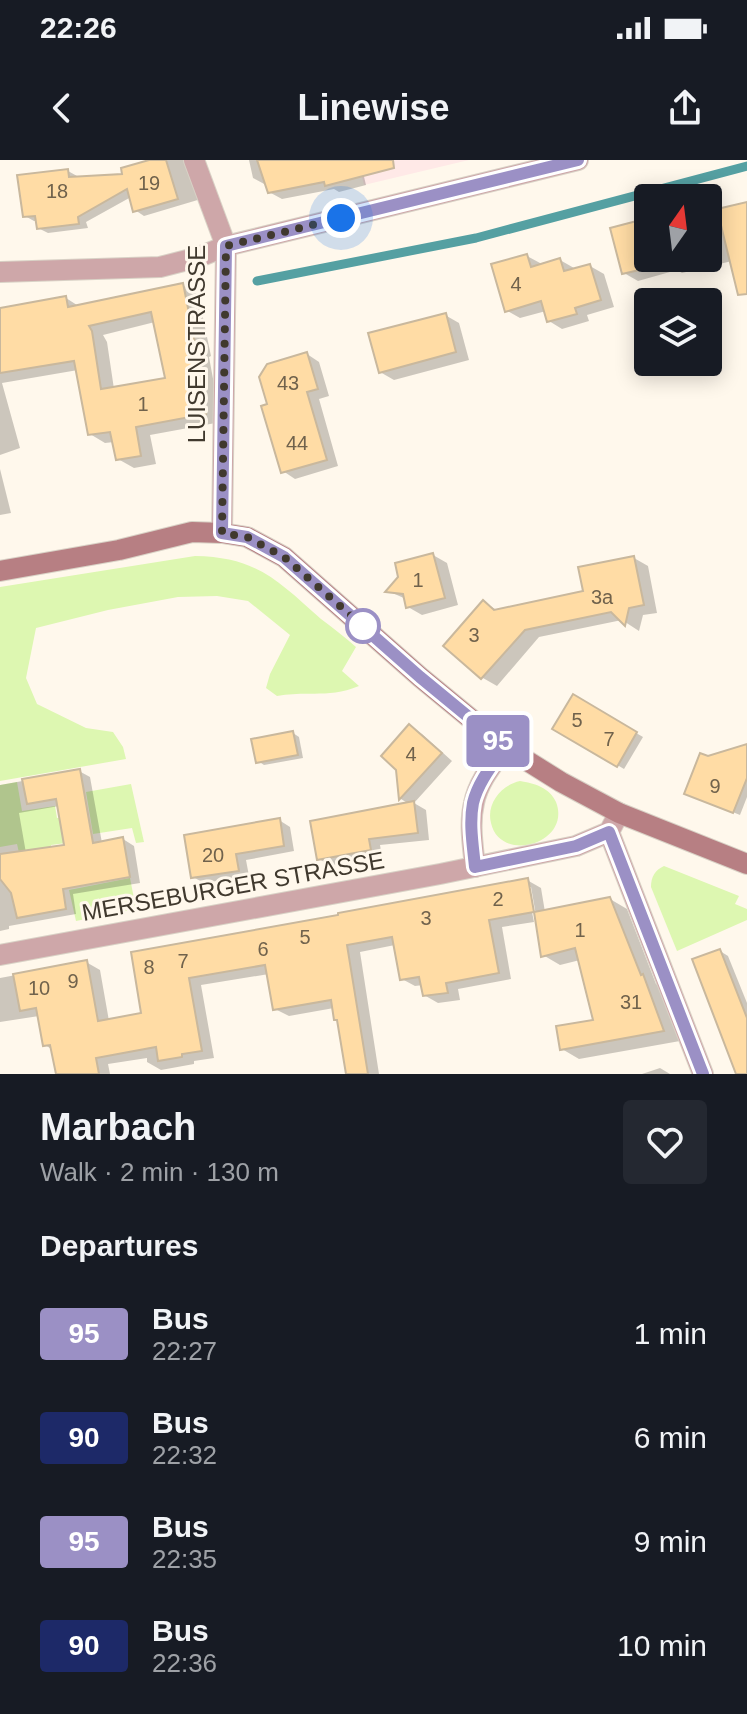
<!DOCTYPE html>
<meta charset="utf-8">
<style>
:root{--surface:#171b24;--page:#242831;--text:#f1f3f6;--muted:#9ea1a6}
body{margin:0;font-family:Helvetica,sans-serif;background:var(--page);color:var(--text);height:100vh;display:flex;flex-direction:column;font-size:30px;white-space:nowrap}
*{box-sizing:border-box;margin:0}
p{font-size:26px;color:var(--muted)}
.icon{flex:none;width:44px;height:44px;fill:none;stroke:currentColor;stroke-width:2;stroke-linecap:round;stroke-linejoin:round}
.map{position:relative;height:914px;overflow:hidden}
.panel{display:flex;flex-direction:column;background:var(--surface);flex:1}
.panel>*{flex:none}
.badge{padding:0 16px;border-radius:6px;font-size:28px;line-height:52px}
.needle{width:52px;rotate:14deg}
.buttons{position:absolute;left:634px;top:24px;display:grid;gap:16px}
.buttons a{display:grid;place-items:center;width:88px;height:88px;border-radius:8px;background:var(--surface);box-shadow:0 4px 20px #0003;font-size:40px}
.you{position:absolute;width:40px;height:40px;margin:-20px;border:6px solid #fff;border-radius:50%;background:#1a73e8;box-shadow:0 0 0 12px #1a73e833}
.map>.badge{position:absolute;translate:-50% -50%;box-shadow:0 0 0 4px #fff}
h2{padding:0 40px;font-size:30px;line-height:72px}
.round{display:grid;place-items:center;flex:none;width:84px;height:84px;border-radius:8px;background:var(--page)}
.headline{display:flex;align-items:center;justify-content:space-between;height:136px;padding:0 40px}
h1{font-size:38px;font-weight:700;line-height:60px}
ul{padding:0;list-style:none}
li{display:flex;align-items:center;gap:24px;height:104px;padding:0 40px}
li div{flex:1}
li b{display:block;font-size:30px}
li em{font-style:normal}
li .badge{min-width:88px;font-weight:700;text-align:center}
.status{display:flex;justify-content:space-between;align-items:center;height:56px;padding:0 40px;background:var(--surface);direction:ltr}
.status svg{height:22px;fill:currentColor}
header{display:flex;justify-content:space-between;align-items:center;height:104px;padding:0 40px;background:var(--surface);font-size:36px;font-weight:700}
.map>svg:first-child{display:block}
.education{fill:#ffe9e7}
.green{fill:#ddf7b1}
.shadow{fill:#0003;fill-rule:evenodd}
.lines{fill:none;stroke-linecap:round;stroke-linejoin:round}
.stream{stroke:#55a0a2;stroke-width:9}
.building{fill:#ffdca5;stroke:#c9b89d;stroke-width:2;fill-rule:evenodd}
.street-casing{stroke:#d9d2c6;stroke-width:22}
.secondary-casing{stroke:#d9d2c6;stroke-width:22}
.street{stroke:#cea7a9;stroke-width:20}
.secondary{stroke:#b77f83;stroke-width:20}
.line-casing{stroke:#fff;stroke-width:18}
.line{stroke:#9b90c5;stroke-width:12}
.walk{stroke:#40392e;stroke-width:8;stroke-dasharray:0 14.4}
.stop-dot{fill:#fff;stroke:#9b90c5;stroke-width:4}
.labels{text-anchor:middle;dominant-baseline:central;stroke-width:6;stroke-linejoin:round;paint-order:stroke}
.number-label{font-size:20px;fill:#70624c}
.street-label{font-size:24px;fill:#40392e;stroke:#fff8ec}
</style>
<div class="status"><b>22:26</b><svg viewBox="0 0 49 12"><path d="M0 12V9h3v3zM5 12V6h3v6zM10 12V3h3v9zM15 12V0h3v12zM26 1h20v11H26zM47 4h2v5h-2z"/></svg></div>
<header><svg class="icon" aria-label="back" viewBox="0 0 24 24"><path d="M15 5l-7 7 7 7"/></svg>Linewise<svg class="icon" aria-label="share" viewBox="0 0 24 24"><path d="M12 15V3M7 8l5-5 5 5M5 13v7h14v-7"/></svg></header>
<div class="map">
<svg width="747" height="914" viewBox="0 0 747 914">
<rect width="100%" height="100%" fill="#fff8ec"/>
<!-- education -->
<polygon class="education" points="358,0 469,0 364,25"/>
<!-- green -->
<g class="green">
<path d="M195,396C257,397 278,421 321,459C333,468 345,477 356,487L342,511L359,526C328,539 308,530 277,536L266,528L270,514L290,475L248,441L217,436L178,437L108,450L36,468L26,518L37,544L86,568L113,572L123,587L126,599L0,621V427Z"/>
<path d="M520,621C534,623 550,628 556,642C572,684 500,704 491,663C486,644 501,625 520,621Z"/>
<polygon points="17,622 22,651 55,646 57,658 85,653 66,683 51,685 52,710 24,715 17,684 0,687 0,625"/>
<polygon points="131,624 144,682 136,683 132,668 93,674 86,632"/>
<path d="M664,706L739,736L735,744L747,749V760L677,791L651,727C651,717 655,710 664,706Z"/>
<polygon points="130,718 136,749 76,761 69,730"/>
</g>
<!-- shadow -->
<g class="shadow">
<polygon points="156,0 189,0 201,39 144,56 135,50 131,37 86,62 88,68 48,73 38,68 37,61 34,61 25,56 68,11 77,16 77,19 125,16"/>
<polygon points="249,0 360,0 366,25 339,32 334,29 282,39 269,32 266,25 253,18"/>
<polygon points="747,44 747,117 732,101 682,113 677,110 638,121 624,113 648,60 648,98 708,98 708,67 723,63"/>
<polygon points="527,96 540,103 541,106 560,100 574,108 574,111 590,106 604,114 614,147 587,155 589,161 562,169 549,161 546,151 520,158 506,150"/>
<path d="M182,125L198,134L211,196L209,197L221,262L150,275L156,304L134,308L118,299L114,282L105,283L90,274L78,210L2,223L20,288L0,295V150L66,138L80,147ZM155,162L167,219L114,229L107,182L103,175Z"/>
<polygon points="445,155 459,163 469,200 394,220 380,212"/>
<polygon points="307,194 319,202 329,236 319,239 338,306 295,319 283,311 269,245"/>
<polygon points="0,309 11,353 0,355"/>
<polygon points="433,395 447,403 458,445 422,455 408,447 406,439 388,431"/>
<polygon points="634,398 648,406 657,453 643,455 639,471 622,460 539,477 497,526 483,518 446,485 484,442 498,451 585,433"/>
<polygon points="573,536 643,577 624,609 555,568"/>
<polygon points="410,567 422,574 452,601 414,643 426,650 429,680 380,685 382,696 331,706 319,699 409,644 401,639 398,609"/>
<polygon points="293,573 299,577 303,598 264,605 258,601"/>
<polygon points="747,586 747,637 740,655 693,636"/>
<path d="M79,611L90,617L102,683L123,679L134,686L140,723L73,734L76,754L9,766V769L0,771V625ZM59,646L66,687L26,693L19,653Z"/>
<polygon points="279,660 290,667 294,691 246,700 249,716 204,723 193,717"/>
<polygon points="527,720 541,728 545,752 610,739 627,749 656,824 660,826 680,881 579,899 562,889 595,862 580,800 560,805 543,795 531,727 527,727 534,762 502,767 511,819 458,829 460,840 438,843 424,835 423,825 415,826 402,819 395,785 360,792 379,914 348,914 339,861 334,848 289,856 275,849 269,814 201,825 214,898 194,901 194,904 161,910 147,902 147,898 108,904 110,914 58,914 53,890 45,885 39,856 0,862 0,818 86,802 100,810 109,861 144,855 133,793"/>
<polygon points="720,791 728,796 747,843 747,914 738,914"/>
<polygon points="660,908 670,914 642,914"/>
</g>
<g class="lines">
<!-- stream -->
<polyline class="stream" points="257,121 476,78 747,6"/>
</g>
<!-- building -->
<g class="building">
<polygon points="149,0 166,0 178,39 133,52 127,29 78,57 79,64 37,69 35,56 23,57 17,15 68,9 69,17 122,14 121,8"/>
<polygon points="257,0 393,0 394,8 325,26 324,22 268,33"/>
<polygon points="747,42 747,134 738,135 717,49"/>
<polygon points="648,58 648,108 622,114 610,68"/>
<polygon points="527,94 531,107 560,98 564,111 590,104 601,140 575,148 577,154 547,162 541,141 505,152 491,104"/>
<path d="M183,123L196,188H194L206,254L136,267L141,296L116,300L110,272L88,275L74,201L0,213V148L66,136L68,147ZM151,152L165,218L101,229L92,171L89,166Z"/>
<polygon points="446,153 456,192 379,213 368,173"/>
<polygon points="307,192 318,229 307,232 327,300 281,313 261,246 267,244 259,217 267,204"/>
<polygon points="433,393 445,438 406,448 403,434 385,432 398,417 395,403"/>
<polygon points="634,396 644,445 629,448 625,466 611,452 525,470 481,519 443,486 483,440 494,450 583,431 578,407"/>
<polygon points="573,534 637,572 617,607 552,569"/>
<polygon points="409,564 442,593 399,640 396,610 381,596"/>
<polygon points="293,571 298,595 256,603 251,579"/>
<polygon points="747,584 747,618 733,653 684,634 700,593 708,596"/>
<polygon points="80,609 93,683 123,677 130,717 63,729 66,749 17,758 11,733 0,719 0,694 64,685 56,639 27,644 22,619"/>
<polygon points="414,641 418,673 369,679 371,690 317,700 310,661"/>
<polygon points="280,658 284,686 236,694 239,711 191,718 184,675"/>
<polygon points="528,718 534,752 489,760 499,813 446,823 448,833 423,836 419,817 400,820 392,777 347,785 368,914 346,914 337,860 334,860 331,840 273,850 265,805 189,818 202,891 182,894 182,897 158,901 156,887 96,898 99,914 56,914 50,885 43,886 36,848 20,851 13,814 87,800 98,861 141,853 131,792 338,755 338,753"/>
<polygon points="610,737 641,815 643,814 664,871 560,890 556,866 593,860 575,788 541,797 534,752"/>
<polygon points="720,789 747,858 747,914 736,914 692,799"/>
</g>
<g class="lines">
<!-- street casing -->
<g class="street-casing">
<g id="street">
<polyline points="194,0 226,86 222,373"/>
<polyline points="0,112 160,107 199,97 226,86 578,0"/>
<polyline points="609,672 703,914"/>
<path d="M475,707C473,686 469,664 474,643C478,622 493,604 505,587"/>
<polyline points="0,795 440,714 576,686 609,672 619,653"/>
</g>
</g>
<!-- secondary casing -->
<g class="secondary-casing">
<polyline id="secondary" points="0,411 119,390 192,372 222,373 247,377 284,397 420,517 505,587 561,622 619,653 747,704"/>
</g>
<!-- street -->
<use href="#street" class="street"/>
<!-- secondary -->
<use href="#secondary" class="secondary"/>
</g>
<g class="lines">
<!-- line casing -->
<g class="line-casing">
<path id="line" d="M578,0L226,86L222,373L247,377L284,397L420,517L505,587C493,604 478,622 473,643C469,664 473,686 475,707L576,686L609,672L703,914"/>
</g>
<!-- line -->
<use href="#line" class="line"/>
<!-- walk -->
<polyline class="walk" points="341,58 226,86 222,373 247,377 284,397 363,466"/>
</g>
<!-- markers -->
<circle class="stop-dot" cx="363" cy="466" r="16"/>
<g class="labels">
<!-- number labels -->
<g class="number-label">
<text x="149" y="23">19</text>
<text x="57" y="31">18</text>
<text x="516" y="124">4</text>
<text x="288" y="223">43</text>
<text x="143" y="244">1</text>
<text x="297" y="283">44</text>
<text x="418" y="420">1</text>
<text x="602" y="437">3a</text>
<text x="474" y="475">3</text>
<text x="577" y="560">5</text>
<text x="609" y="579">7</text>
<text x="411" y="594">4</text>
<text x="715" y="626">9</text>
<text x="213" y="695">20</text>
<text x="498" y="739">2</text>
<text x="426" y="758">3</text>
<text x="580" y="770">1</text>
<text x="305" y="777">5</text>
<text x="263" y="789">6</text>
<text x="183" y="801">7</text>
<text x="149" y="807">8</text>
<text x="73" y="821">9</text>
<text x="39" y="828">10</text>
<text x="631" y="842">31</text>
</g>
<!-- street labels -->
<g class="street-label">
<text transform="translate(196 184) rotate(-90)">LUISENSTRASSE</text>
<text transform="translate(233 726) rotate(-10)">MERSEBURGER STRASSE</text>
</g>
</g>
</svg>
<div class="buttons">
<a><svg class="needle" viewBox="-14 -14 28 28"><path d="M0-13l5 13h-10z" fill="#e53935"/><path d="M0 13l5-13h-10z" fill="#9ea1a6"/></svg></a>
<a><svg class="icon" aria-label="layers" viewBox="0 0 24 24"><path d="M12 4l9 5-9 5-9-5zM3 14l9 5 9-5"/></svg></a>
</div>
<div class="you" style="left:341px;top:58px"></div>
<b class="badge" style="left:498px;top:581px;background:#9b90c5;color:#fff">95</b>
</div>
<section class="panel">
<div class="headline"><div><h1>Marbach</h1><p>Walk · 2 min · 130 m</p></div><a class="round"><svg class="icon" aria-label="heart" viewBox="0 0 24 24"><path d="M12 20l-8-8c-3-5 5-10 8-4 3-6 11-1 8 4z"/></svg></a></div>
<h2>Departures</h2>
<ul>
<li><span class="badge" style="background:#9b90c5;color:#fff">95</span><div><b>Bus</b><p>22:27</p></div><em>1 min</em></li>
<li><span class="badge" style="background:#1d2968;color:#fff">90</span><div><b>Bus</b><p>22:32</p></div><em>6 min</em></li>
<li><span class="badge" style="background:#9b90c5;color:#fff">95</span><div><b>Bus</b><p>22:35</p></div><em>9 min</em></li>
<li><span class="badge" style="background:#1d2968;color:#fff">90</span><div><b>Bus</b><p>22:36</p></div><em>10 min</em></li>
</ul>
</section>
